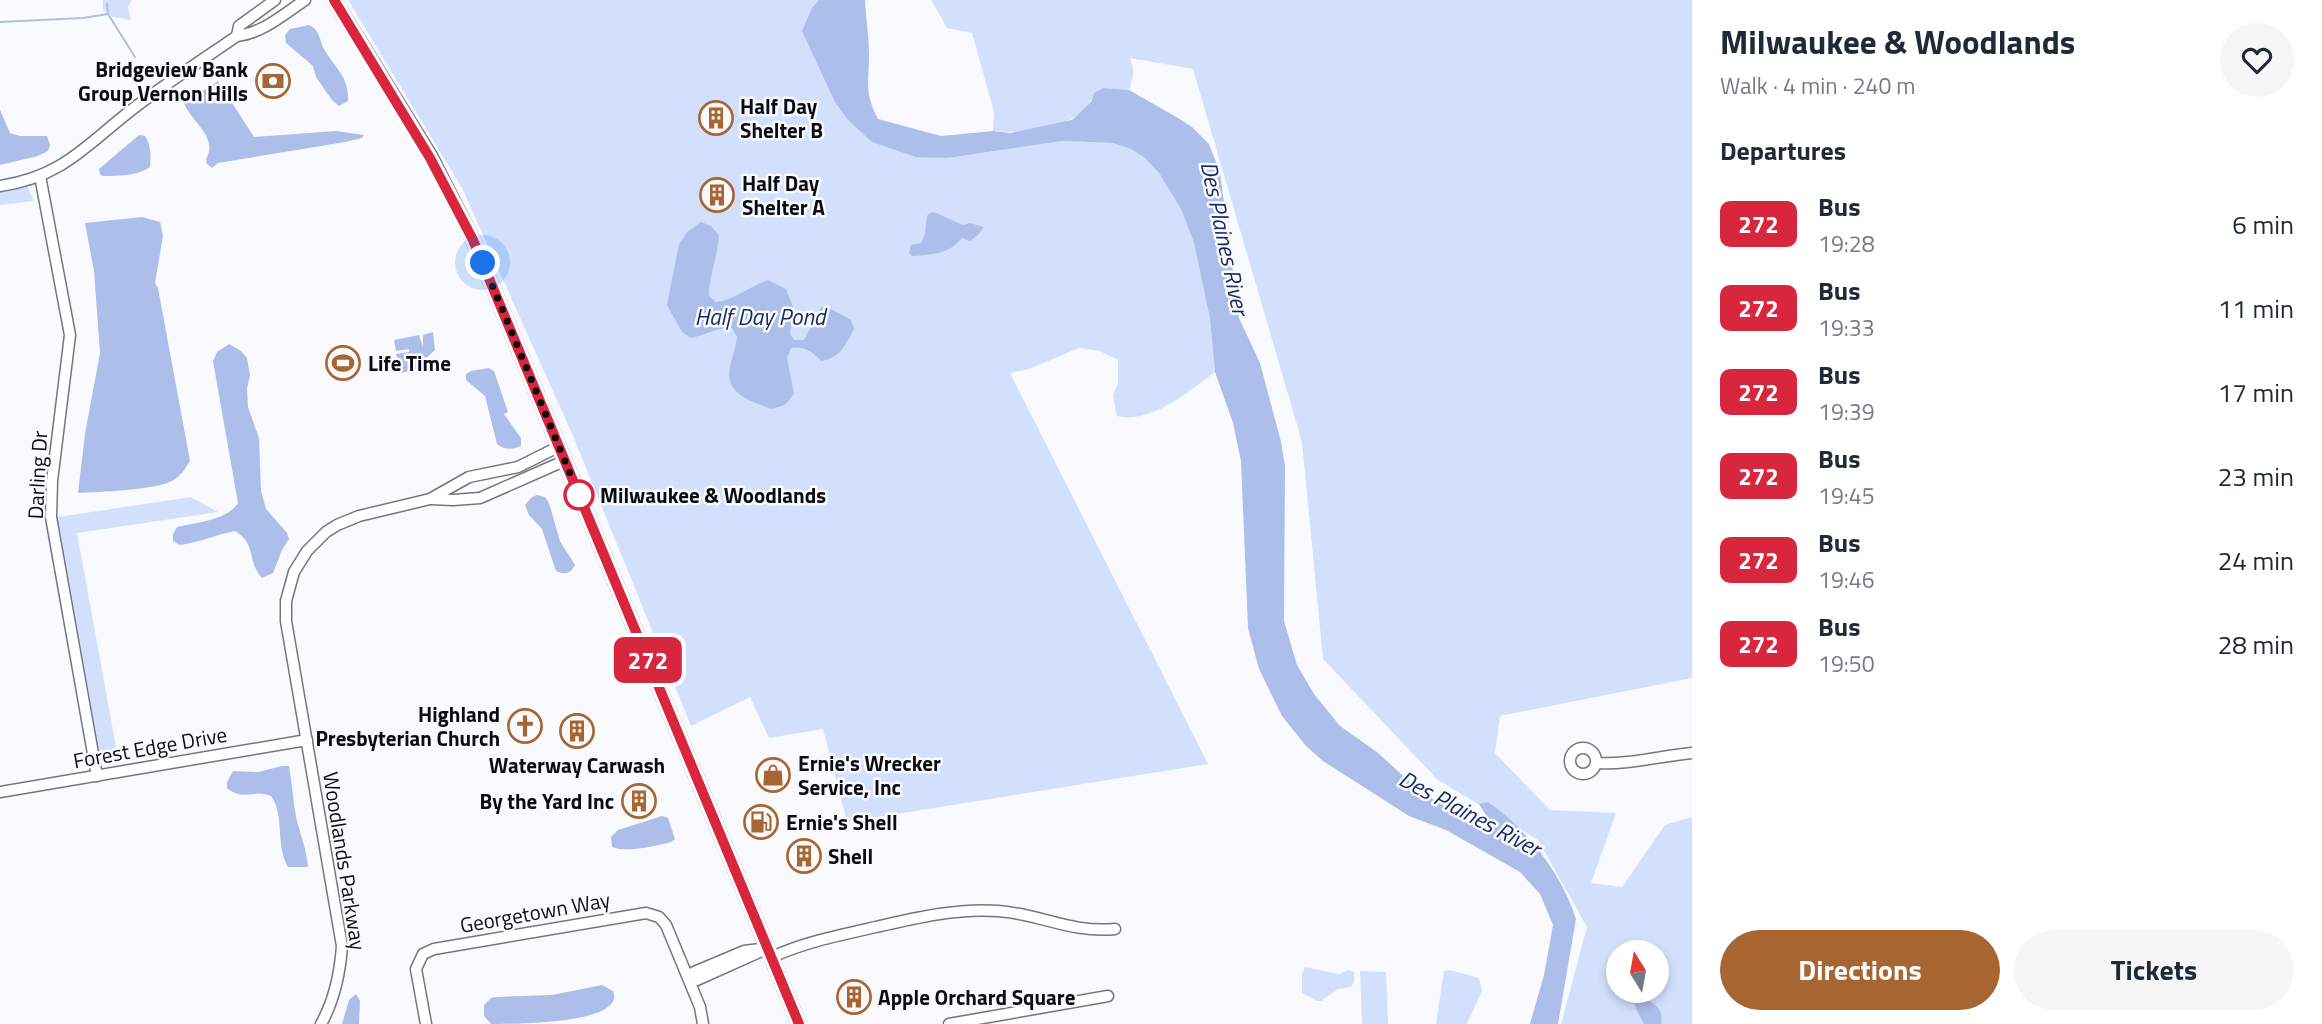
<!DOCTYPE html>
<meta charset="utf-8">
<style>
:root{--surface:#fff;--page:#f6f6f7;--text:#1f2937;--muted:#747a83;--accent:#a76532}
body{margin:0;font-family:"Titillium Web",sans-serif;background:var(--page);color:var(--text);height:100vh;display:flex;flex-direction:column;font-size:26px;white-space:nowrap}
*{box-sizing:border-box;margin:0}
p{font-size:23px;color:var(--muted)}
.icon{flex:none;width:38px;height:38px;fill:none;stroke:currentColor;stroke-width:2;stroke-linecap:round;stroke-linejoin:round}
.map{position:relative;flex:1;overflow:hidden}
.panel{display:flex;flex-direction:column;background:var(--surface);width:630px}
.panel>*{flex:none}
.badge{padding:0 14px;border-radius:10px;font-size:24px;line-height:46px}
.needle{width:46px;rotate:349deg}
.tools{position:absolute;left:1606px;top:940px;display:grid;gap:14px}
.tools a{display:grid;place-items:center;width:63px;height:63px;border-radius:50%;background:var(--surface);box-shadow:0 4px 10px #0003;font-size:35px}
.you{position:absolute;width:35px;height:35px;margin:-18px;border:5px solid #fff;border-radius:50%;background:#1a73e8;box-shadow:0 0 0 10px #1a73e833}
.map>.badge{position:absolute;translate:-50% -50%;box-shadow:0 0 0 4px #fff}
h2{padding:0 28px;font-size:26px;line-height:63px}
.round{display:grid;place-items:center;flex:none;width:74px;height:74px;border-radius:37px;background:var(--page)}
.head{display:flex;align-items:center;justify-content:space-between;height:119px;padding:0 28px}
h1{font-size:33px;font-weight:700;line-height:52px}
.cta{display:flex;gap:14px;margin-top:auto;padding:14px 28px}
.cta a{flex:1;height:80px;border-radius:42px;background:var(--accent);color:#fff;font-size:28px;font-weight:700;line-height:80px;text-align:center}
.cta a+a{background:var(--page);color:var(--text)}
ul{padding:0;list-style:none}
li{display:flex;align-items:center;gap:21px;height:84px;padding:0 28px}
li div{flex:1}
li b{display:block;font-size:26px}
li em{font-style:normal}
li .badge{min-width:77px;font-weight:700;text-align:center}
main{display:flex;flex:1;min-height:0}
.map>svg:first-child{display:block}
.green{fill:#d3e0fd;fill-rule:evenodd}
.water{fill:#acbee9}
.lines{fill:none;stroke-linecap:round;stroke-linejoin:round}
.stream{stroke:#acbee9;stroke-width:2}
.minor-casing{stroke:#707784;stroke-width:13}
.major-casing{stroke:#707784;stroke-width:16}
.minor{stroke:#fff;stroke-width:10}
.major{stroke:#fff;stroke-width:12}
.line-casing{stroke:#fff;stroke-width:16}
.line{stroke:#d7263d;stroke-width:10}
.walk{stroke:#0a0c11;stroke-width:7;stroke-dasharray:0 12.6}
.stop-dot{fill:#fff;stroke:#d7263d;stroke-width:3.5}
.labels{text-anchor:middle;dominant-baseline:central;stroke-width:5;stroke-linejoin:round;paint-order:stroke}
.poi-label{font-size:21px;font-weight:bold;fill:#0a0c11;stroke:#f8fafd;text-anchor:start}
.street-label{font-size:21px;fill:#0a0c11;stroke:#f8fafd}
.stop-label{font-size:21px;font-weight:bold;fill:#0a0c11;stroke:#f8fafd;text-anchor:start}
.water-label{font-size:23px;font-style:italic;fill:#182a5d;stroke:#f8fafd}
</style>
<main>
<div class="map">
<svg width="1692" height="1024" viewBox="0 0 1692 1024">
<rect width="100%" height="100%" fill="#f8fafd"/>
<!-- green -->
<g class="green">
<polygon points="103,0 132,0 128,7 131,20 113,17 103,10"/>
<path d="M348,0H848L856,105L892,142L948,158L1062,141L1113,143L1131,149L1145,158L1159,173L1181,209L1194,243L1210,319L1215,372C1189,391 1152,424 1117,416L1113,396L1118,383V360L1100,351L1079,348L1029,369L1010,373L1208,764L847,822L823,729L769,738L750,697L691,726L573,436L462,188ZM934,212L963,226L970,240L962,238Z"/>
<path d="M931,0H1692V678L1500,716L1495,753L1550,810L1616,813L1591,883L1622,887L1665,825L1692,817V1024H1561L1587,927L1538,840L1438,780L1323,659L1302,442L1193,69L1130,58L1134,72L1129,90L1103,88L1094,93C1082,129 1025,134 993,131L994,112L972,33L947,28ZM1619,952H1657V990H1619Z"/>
<polygon points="26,183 34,201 0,205 0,190"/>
<polygon points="191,497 218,512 77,533 118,758 101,760 58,517"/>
<polygon points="1305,967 1339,974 1349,970 1354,972 1354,982 1351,987 1338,989 1321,1001 1317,1001 1302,993 1302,974"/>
<polygon points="1450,970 1479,978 1482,991 1467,1024 1436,1024 1444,971"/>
<polygon points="1360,971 1386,972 1388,1024 1362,1024"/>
</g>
<!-- water -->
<g class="water">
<path d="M819,0H865C866,18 869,37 869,55C869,83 864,92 878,119L941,136L993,131L1010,133L1072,120L1091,102L1094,93L1103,88L1129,90L1178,118L1192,127L1209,144L1220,172L1239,318L1260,363L1281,442L1285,466L1284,621L1297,665L1314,694L1340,726L1377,752L1423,794L1454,811L1486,824L1487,817L1479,804L1488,802C1527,829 1562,874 1576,919L1558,1024H1530L1544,975L1553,925L1540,894L1520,872L1446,830L1409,816L1323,761L1306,746L1282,716L1259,669L1248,628L1241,461L1233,423L1215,372L1210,319L1194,243L1181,209L1159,173L1145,158L1131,149L1113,143L1062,141L948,158L916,157L872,142L848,120L835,102L802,31L812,8Z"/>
<path d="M309,25C320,30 319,39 324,49C335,68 349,76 348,101L339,106L332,100L316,77L313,66L286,43L285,35L290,29Z"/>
<path d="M218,81L254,137L336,131L364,135L362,138L345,142L218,163L212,168L207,164L206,159C219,137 191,122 184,103Z"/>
<polygon points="0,110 10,133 20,136 47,136 50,145 48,151 38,156 0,165"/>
<path d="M139,135L145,136C151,145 151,155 150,167C138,176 117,176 102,176L100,174L99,169Z"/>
<path d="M934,212L963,225L970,223L984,227L978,235L970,241L962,238C949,254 931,255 912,256L909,253L911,245L921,243C928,233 924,225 928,214Z"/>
<path d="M142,217L160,222L163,236L155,283L158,288L190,461C185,469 181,476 172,481C156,490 98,492 78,493L85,434L100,353L94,271L85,223Z"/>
<path d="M701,222L711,226L719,235C718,256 709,275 709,296L716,302C734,300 750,286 768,280L786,289L793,307L790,334L794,340H804L821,307L831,309L851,320L854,329C845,345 841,358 821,361C812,352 805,346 791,348L787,358L794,394L785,405L771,409C755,402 731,397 729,376C729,364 736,349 737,337L732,328C716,327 706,335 691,338L682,332L667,305L679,244L687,232Z"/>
<polygon points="433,332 435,350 425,359 424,368 400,373 396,354 409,352 409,349 396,351 394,340 419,335 423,347 423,335"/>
<path d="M229,344L241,351L247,358L250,375L247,389L248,407L259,438L261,491L266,509L287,533L289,539L282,550L273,573L262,578C247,562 257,544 235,531C215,535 198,543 179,545L173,541V534L177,527C197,522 226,521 238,503L213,361L217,352Z"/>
<path d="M489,368L494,371L508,412L504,414L521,438V446C512,450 505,450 497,444L485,396L466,380V374L471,371Z"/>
<path d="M537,495L545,497L549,503L560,541L575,565C570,574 565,575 556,571L542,529L529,515L525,505L532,497Z"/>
<path d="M282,766H289C292,783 293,800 296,817C300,834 307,850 308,867H288C275,845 285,815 271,796C253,789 244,802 227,788V782L233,771L258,772Z"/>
<path d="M662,816L668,818L675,839L671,842C657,846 625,853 612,847L611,837L618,830Z"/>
<path d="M602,985L613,991C627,1024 514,1024 491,1024L484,1016V1005L491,998L497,997L552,995Z"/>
<polygon points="356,994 360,1001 359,1024 342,1024 349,1000"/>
<path d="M1644,998C1657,1006 1663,1008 1661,1024H1644L1636,1009L1635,1003Z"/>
</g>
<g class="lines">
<!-- stream -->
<g class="stream">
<polyline points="107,4 108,14 135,57"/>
<polyline points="0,22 83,18 108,14"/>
</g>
<!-- minor casing -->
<g class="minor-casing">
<g id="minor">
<path d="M275,0L239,26L237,36C263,33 284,14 305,0"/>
<polyline points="40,176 70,335 52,481 51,517 97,776"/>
<path d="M0,186C63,177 87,144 134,108C167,83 202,60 237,36"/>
<polyline points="431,499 453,500 480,498 564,461"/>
<circle cx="1583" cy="761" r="13"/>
<path d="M1596,763C1629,765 1660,756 1692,753"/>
<polyline points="0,792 307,740"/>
<path d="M772,957C805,942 840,935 876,927C915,918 957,908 998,911C1041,914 1069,933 1115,929"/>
<polyline points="689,978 694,972 744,951 768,948"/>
<polyline points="689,978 697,980 764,950"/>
<path d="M321,1024C335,999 340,974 342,946L286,621V601L294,572L307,551L326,532L337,525L359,516L430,499L469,477L518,467L558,447"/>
<polyline points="426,1024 416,969 423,954 434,949 646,913 659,917 666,925 700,1007 703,1024"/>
<polyline points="949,1024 1108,996"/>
</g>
</g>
<!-- major casing -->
<g class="major-casing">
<polyline id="major" points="334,0 431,157 473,240 799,1024"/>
</g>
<!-- minor -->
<use href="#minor" class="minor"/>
<!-- major -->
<use href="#major" class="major"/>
</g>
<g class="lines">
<!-- line casing -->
<g class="line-casing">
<polyline id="line" points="334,0 430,158 473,240 799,1024"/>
</g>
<!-- line -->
<use href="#line" class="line"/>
<!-- walk -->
<polyline class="walk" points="483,263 579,495"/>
</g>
<!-- icons -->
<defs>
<g id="bank-ring" transform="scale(1.75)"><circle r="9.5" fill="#f8fafd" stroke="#a76532" stroke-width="1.5"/><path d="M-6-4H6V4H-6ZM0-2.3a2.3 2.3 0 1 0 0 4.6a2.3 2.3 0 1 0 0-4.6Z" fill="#a76532"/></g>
<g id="building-ring" transform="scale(1.75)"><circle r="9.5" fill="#f8fafd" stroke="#a76532" stroke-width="1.5"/><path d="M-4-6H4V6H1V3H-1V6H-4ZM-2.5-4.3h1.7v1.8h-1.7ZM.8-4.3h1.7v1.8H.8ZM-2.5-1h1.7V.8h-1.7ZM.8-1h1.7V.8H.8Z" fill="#a76532"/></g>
<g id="stadium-ring" transform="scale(1.75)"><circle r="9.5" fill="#f8fafd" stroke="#a76532" stroke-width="1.5"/><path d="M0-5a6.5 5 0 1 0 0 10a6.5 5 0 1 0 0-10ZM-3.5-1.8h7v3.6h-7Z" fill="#a76532"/></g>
<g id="church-ring" transform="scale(1.75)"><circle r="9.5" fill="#f8fafd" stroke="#a76532" stroke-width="1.5"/><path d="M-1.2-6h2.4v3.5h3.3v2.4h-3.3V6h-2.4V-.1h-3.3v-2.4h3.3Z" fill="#a76532"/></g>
<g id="shop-ring" transform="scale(1.75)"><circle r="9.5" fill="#f8fafd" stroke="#a76532" stroke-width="1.5"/><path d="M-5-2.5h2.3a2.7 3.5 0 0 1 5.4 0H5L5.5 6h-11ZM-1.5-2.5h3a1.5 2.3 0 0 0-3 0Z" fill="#a76532"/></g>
<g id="fuel-ring" transform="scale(1.75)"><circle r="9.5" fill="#f8fafd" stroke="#a76532" stroke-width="1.5"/><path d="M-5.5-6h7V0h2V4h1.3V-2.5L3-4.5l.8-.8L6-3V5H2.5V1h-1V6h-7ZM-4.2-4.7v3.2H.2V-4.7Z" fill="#a76532"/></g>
</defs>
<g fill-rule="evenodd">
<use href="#bank-ring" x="273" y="81"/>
<use href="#building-ring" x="716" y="118"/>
<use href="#building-ring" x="717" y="195"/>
<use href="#stadium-ring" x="343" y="363"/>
<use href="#church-ring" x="525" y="726"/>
<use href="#building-ring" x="577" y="731"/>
<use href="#shop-ring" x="773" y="775"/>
<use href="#building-ring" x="639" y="801"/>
<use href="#fuel-ring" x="761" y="822"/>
<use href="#building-ring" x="804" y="856"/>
<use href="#building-ring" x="854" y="997"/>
</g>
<!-- markers -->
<circle class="stop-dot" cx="579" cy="495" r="14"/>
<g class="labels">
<!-- poi labels -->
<g class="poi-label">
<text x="248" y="69" text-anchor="end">Bridgeview Bank<tspan x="248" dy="24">Group Vernon Hills</tspan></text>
<text x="740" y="106">Half Day<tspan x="740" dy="24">Shelter B</tspan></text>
<text x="742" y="183">Half Day<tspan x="742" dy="24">Shelter A</tspan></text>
<text x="368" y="363">Life Time</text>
<text x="500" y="714" text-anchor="end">Highland<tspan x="500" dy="24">Presbyterian Church</tspan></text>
<text x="798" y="763">Ernie's Wrecker<tspan x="798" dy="24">Service, Inc</tspan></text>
<text x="577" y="765" text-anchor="middle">Waterway Carwash</text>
<text x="614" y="801" text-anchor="end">By the Yard Inc</text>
<text x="786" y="822">Ernie's Shell</text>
<text x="828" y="856">Shell</text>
<text x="878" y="997">Apple Orchard Square</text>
</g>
<!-- street labels -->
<g class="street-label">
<text transform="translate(37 475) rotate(-87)">Darling Dr</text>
<text transform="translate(150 747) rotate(-10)">Forest Edge Drive</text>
<text transform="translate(345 861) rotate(81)">Woodlands Parkway</text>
<text transform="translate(535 912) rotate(-10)">Georgetown Way</text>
</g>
<!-- stop labels -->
<g class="stop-label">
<text x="600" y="495">Milwaukee &amp; Woodlands</text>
</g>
<!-- water labels -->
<g class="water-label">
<text transform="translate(1225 238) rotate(78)">Des Plaines River</text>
<text x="760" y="316">Half Day Pond</text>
<text transform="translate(1470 813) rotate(28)">Des Plaines River</text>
</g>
</g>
</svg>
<div class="tools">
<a><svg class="needle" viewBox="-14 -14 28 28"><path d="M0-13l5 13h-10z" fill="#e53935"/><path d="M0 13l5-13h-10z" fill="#747a83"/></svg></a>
</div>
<div class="you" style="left:483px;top:263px"></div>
<b class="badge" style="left:648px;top:660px;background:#d7263d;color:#fff">272</b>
</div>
<section class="panel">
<div class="head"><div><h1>Milwaukee &amp; Woodlands</h1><p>Walk · 4 min · 240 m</p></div><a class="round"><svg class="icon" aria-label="heart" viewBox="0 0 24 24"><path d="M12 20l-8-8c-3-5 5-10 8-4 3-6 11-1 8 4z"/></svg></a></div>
<h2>Departures</h2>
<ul>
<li><span class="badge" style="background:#d7263d;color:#fff">272</span><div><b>Bus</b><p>19:28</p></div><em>6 min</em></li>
<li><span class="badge" style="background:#d7263d;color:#fff">272</span><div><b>Bus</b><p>19:33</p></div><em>11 min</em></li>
<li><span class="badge" style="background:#d7263d;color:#fff">272</span><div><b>Bus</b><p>19:39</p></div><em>17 min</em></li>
<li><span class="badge" style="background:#d7263d;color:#fff">272</span><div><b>Bus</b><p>19:45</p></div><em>23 min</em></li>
<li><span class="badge" style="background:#d7263d;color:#fff">272</span><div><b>Bus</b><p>19:46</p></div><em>24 min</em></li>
<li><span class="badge" style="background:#d7263d;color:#fff">272</span><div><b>Bus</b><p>19:50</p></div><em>28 min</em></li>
</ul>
<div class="cta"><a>Directions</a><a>Tickets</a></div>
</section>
</main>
